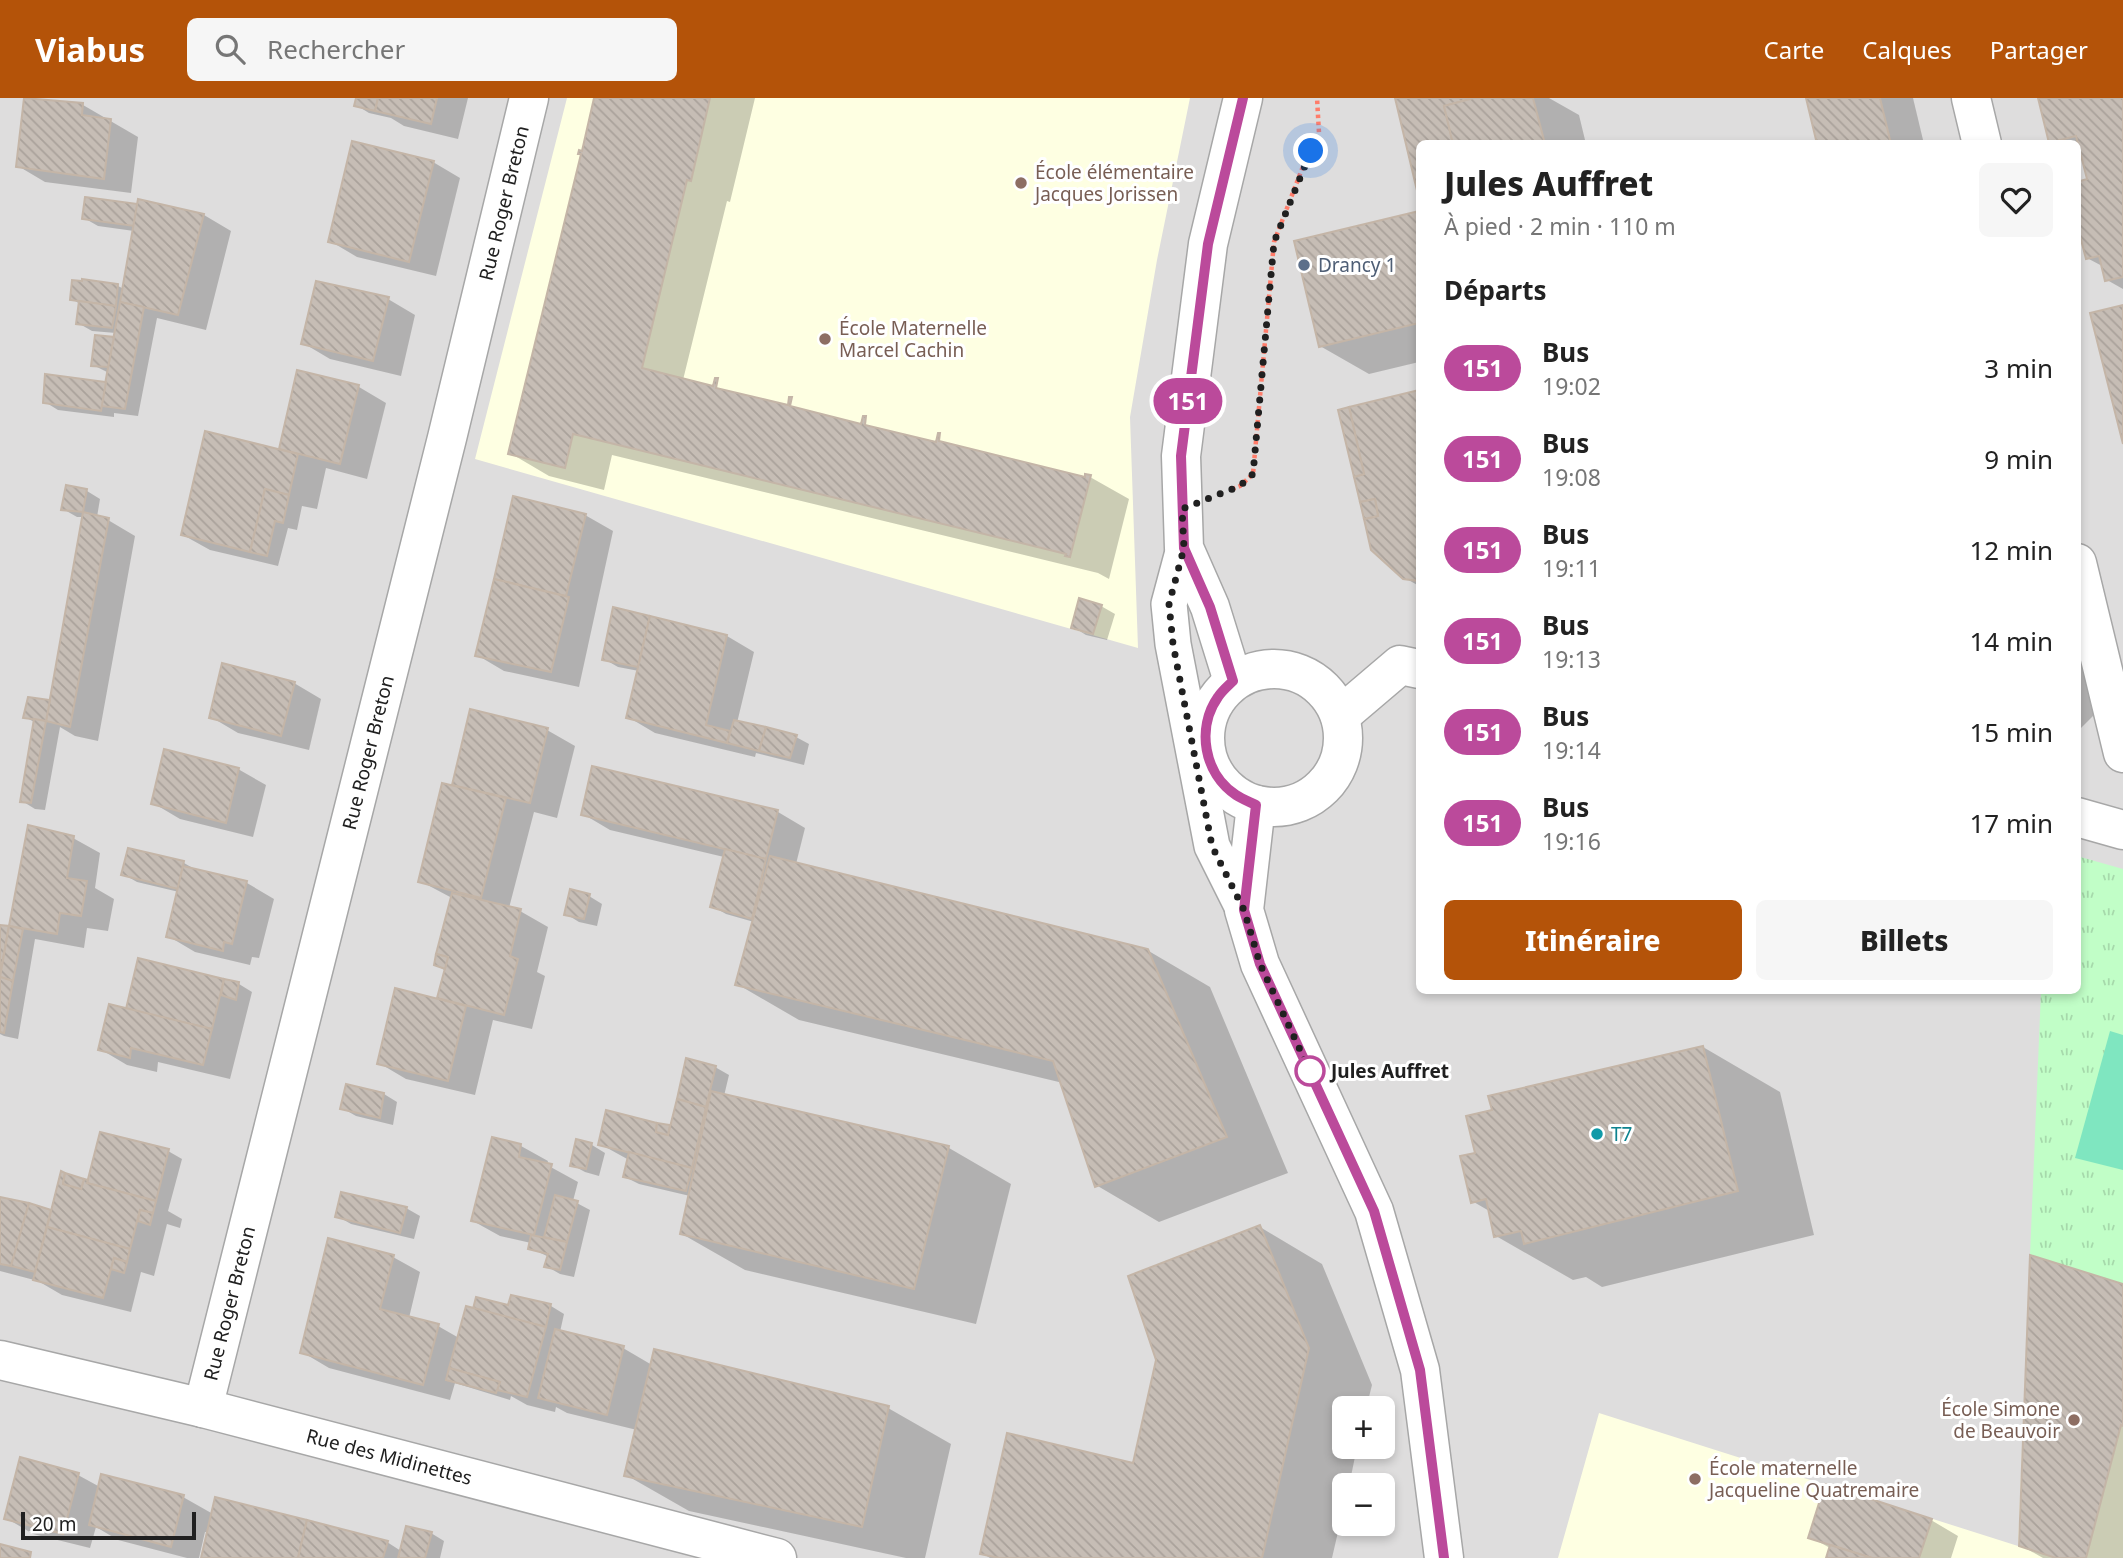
<!DOCTYPE html>
<html lang="fr">
<meta charset="utf-8">
<style>
:root{--surface:#fff;--page:#f6f6f6;--text:#222;--muted:#767676;--accent:#b45309}
body{margin:0;font-family:"Noto Sans",sans-serif;background:var(--page);color:var(--text);height:100vh;display:flex;flex-direction:column;font-size:26px;white-space:nowrap}
*{box-sizing:border-box;margin:0}
p{font-size:23px;color:var(--muted)}
.icon{flex:none;width:38px;height:38px;fill:none;stroke:currentColor;stroke-width:2;stroke-linecap:round;stroke-linejoin:round}
.map{position:relative;flex:1;overflow:hidden}
.drawer{position:absolute;left:1416px;top:42px;width:665px;height:854px;display:flex;flex-direction:column;background:var(--surface);border-radius:10px;box-shadow:0 4px 10px #0003}
.drawer>*{flex:none}
.badge{padding:0 14px;border-radius:23px;font-size:24px;line-height:46px}
.buttons{position:absolute;left:1332px;top:1298px;display:grid;gap:14px}
.buttons a{display:grid;place-items:center;width:63px;height:63px;border-radius:10px;background:var(--surface);box-shadow:0 4px 10px #0003;font-size:35px}
.scale{position:absolute;left:21px;bottom:18px;width:175px;box-sizing:border-box;padding-left:7px;border:4px solid #202020;border-top:0;font-size:19px;line-height:24px;white-space:nowrap;color:#202020;-webkit-text-stroke:5px #fff;paint-order:stroke}
.you{position:absolute;width:35px;height:35px;margin:-18px;border:5px solid #fff;border-radius:50%;background:#1a73e8;box-shadow:0 0 0 10px #1a73e833}
.map>.badge{position:absolute;translate:-50% -50%;box-shadow:0 0 0 4px #fff}
h2{padding:0 28px;font-size:26px;line-height:63px}
.round{display:grid;place-items:center;flex:none;width:74px;height:74px;border-radius:10px;background:var(--page)}
.headline{display:flex;align-items:center;justify-content:space-between;height:119px;padding:0 28px}
h1{font-size:33px;font-weight:800;line-height:52px}
.cta{display:flex;gap:14px;margin-top:auto;padding:14px 28px}
.cta a{flex:1;height:80px;border-radius:10px;background:var(--accent);color:#fff;font-size:28px;font-weight:800;line-height:80px;text-align:center}
.cta a+a{background:var(--page);color:var(--text)}
ul{padding:0;list-style:none}
li{display:flex;align-items:center;gap:21px;height:91px;padding:0 28px}
li div{flex:1}
li b{display:block;font-size:26px}
li em{font-style:normal}
li .badge{min-width:77px;font-weight:700;text-align:center}
header{display:flex;align-items:center;gap:42px;box-sizing:border-box;height:98px;padding:0 35px;background:var(--accent);color:#fff}
header strong{font-size:33px}
nav{display:flex;gap:38px;margin-inline-start:auto;font-size:24px}
.search{width:490px;height:63px;background:var(--page);display:flex;align-items:center;gap:18px;box-sizing:border-box;padding:0 24px;border-radius:10px;color:var(--muted);font-size:26px}
.map>svg:first-child{display:block}
.residential{fill:#dedddd;fill-rule:evenodd}
.education{fill:#feffe2}
.park{fill:url(#park-tufts)}
.pitch{fill:#7fe6c0}
.shadow{fill:#0003;fill-rule:evenodd}
.building{fill:url(#building-back-hatch);stroke:#c4b5a7;stroke-width:2}
.lines{fill:none;stroke-linecap:round;stroke-linejoin:round}
.service-casing{stroke:#a7a7a7;stroke-width:38}
.minor-casing{stroke:#a7a7a7;stroke-width:41}
.tertiary-casing{stroke:#a7a7a7;stroke-width:41}
.path{stroke:#ff7c6a;stroke-width:4.5;stroke-dasharray:3.5 3.5;stroke-linecap:butt}
.service{stroke:#fff;stroke-width:35}
.minor{stroke:#fff;stroke-width:38}
.tertiary{stroke:#fff;stroke-width:38}
.line-casing{stroke:#fff;stroke-width:16}
.line{stroke:#bb4a9b;stroke-width:10}
.walk{stroke:#202020;stroke-width:7;stroke-dasharray:0 12.6}
.education-dot{fill:#8d6e63;stroke:#fff;stroke-width:2.5}
.service-dot{fill:#5c6f8a;stroke:#fff;stroke-width:2.5}
.stop-dot{fill:#fff;stroke:#bb4a9b;stroke-width:3.5}
.culture-dot{fill:#0f9aa8;stroke:#fff;stroke-width:2.5}
.labels{text-anchor:middle;dominant-baseline:central;stroke-width:6;stroke-linejoin:round;paint-order:stroke}
.education-label{font-size:19px;fill:#785e54;stroke:#fff;text-anchor:start}
.street-label{font-size:19px;fill:#202020;stroke:#fff}
.service-label{font-size:19px;fill:#4e5e75;stroke:#fff;text-anchor:start}
.stop-label{font-size:19px;font-weight:bold;fill:#202020;stroke:#fff;text-anchor:start}
.culture-label{font-size:19px;fill:#0d838f;stroke:#fff;text-anchor:start}
</style>
<header>
<strong>Viabus</strong>
<div class="search"><svg class="icon" aria-label="search" viewBox="0 0 24 24"><circle cx="10" cy="10" r="6"/><path d="M15 15l6 6"/></svg>Rechercher</div>
<nav><a>Carte</a><a>Calques</a><a>Partager</a></nav>
</header>
<div class="map">
<svg width="2123" height="1460" viewBox="0 0 2123 1460">
<defs>
<pattern id="park-tufts" width="24" height="20" patternUnits="userSpaceOnUse" patternTransform="scale(1.75)"><rect width="24" height="20" fill="#c1fec7"/><path d="M3 7l-1-3M5 7V3M7 7l1-3M15 17l-1-3M17 17v-4M19 17l1-3" fill="none" stroke="#a6d9ab"/></pattern>
<pattern id="building-back-hatch" width="6" height="6" patternUnits="userSpaceOnUse" patternTransform="scale(1.75)"><rect width="6" height="6" fill="#c6bdb5"/><path d="M-1 5l2 2M0 0l6 6M5-1l2 2" fill="none" stroke="#aaa29b"/></pattern>
</defs>
<rect width="100%" height="100%" fill="#f1eee6"/>
<!-- residential -->
<path class="residential" d="M0,0H2123V1460H0ZM1419,46H2077V892H1419ZM1344,1311H1382V1349H1344ZM1344,1388H1382V1426H1344Z"/>
<!-- education -->
<g class="education">
<polygon points="567,0 1190,0 1157,162 1130,319 1138,550 475,361"/>
<polygon points="2030,1157 2123,1186 2123,1460 1558,1460 1599,1315 2018,1448"/>
</g>
<!-- park -->
<polygon class="park" points="2077,758 2123,771 2123,1186 2030,1157 2041,893 2077,892"/>
<!-- pitch -->
<polygon class="pitch" points="2110,933 2123,937 2123,1072 2075,1060"/>
<!-- shadow -->
<g class="shadow">
<polygon points="26,0 83,7 138,39 131,95 45,84 18,68"/>
<polygon points="357,0 468,0 458,41 404,28 391,20 369,15 356,7"/>
<polygon points="596,0 755,0 730,104 727,103 683,282 861,328 1087,381 1090,379 1129,401 1109,481 1098,475 612,357 604,392 549,378 510,355"/>
<polygon points="1397,0 1549,0 1579,17 1586,46 1419,46 1419,94"/>
<polygon points="1808,0 1913,0 1924,46 1819,46"/>
<polygon points="2040,0 2123,0 2123,191 2107,182 2104,169 2087,160 2089,82 2084,64 2077,59 2077,46 2050,44"/>
<polygon points="433,64 460,80 436,178 357,159 330,143"/>
<polygon points="1419,115 1419,264 1369,276 1320,248 1296,145"/>
<polygon points="204,117 231,133 206,232 157,220 138,318 114,315 114,319 58,312 45,304 107,286 109,275 93,267 115,241 116,235 92,233 78,225 80,206 72,201 84,183 118,188 124,191 134,133 98,128 84,120"/>
<polygon points="388,201 415,217 401,278 330,261 303,245"/>
<polygon points="299,274 359,289 386,305 367,381 326,370 317,411 302,408 297,432 288,430 278,468 210,452 183,437 280,353"/>
<polygon points="1419,294 1419,488 1405,480 1340,313"/>
<polygon points="68,389 87,393 100,401 97,419 108,422 135,438 98,643 75,638 60,629 45,712 35,711 22,703 36,625 25,619 51,604 84,419 77,419 63,411"/>
<polygon points="515,400 585,417 613,433 579,589 504,573 477,557"/>
<polygon points="2077,502 2104,607 2077,634"/>
<polygon points="1101,508 1115,516 1107,542 1086,537 1073,529"/>
<polygon points="615,512 727,538 754,554 737,625 796,639 809,646 804,667 756,655 755,659 655,635 628,619 639,573 618,569 604,561"/>
<polygon points="294,585 321,601 309,652 238,635 211,619"/>
<polygon points="471,613 547,632 575,648 557,720 534,714 509,810 520,813 548,829 537,874 545,878 532,931 493,922 475,997 406,981 379,965 438,902 446,873 436,867 452,800 420,783 453,689"/>
<polygon points="238,671 266,687 253,739 180,721 153,705"/>
<polygon points="778,714 805,730 796,766 1147,852 1210,889 1288,1075 1159,1124 1096,1087 1063,985 799,922 737,886 754,824 726,816 712,808 724,759 610,732 583,716"/>
<polygon points="73,740 100,755 95,790 114,801 108,833 87,830 84,850 35,841 18,941 4,938 0,936 0,829 19,832 11,827"/>
<polygon points="184,765 198,773 247,785 274,801 259,860 252,859 250,867 195,854 168,838 179,794 137,784 123,776"/>
<polygon points="589,798 602,806 597,828 579,824 566,816"/>
<polygon points="139,862 239,886 252,894 230,981 158,964 157,974 127,967 100,951 127,913"/>
<polygon points="1703,949 1780,994 1814,1137 1602,1189 1586,1179 1573,1182 1496,1138 1491,1114 1472,1103 1477,1056"/>
<path d="M715,969L729,977L724,998L949,1050L1011,1086L976,1226L745,1172L682,1136L690,1098L639,1086L625,1079L629,1062L600,1046L657,1026L671,1029ZM699,1003L709,1008V1012L697,1006Z"/>
<polygon points="384,996 397,1004 393,1027 356,1018 342,1010"/>
<polygon points="493,1041 521,1048 548,1063 547,1067 578,1084 573,1103 590,1112 574,1179 560,1176 546,1168 549,1159 530,1150 531,1145 500,1138 473,1123"/>
<polygon points="578,1044 592,1047 605,1055 599,1078 585,1074 572,1067"/>
<polygon points="168,1053 182,1061 168,1113 182,1121 180,1130 167,1126 154,1178 141,1174 131,1214 62,1197 38,1183 0,1173 0,1100 52,1114 89,1084"/>
<polygon points="406,1110 420,1118 414,1141 351,1126 337,1118"/>
<polygon points="1260,1129 1322,1166 1372,1287 1366,1311 1344,1311 1344,1349 1357,1349 1349,1388 1344,1388 1344,1408 1332,1460 990,1460 982,1455 1134,1368"/>
<polygon points="393,1159 420,1174 409,1220 438,1228 459,1240 510,1209 512,1199 551,1208 564,1216 560,1234 623,1250 652,1267 888,1310 951,1346 925,1460 906,1460 689,1413 626,1377 637,1332 567,1315 556,1309 555,1314 527,1307 511,1298 510,1302 455,1285 450,1302 329,1270 302,1254"/>
<polygon points="2123,1187 2123,1460 2043,1460 2020,1447"/>
<polygon points="78,1377 100,1389 183,1399 213,1416 387,1444 401,1453 431,1435 444,1443 440,1460 203,1460 209,1434 205,1434 199,1460 187,1460 118,1442 96,1429 90,1450 33,1436 6,1420"/>
<polygon points="1931,1422 1958,1438 1951,1460 1827,1460 1830,1450 1810,1439"/>
</g>
<!-- building -->
<g class="building">
<polygon points="24,0 83,5 82,17 111,21 104,81 16,69"/>
<polygon points="356,0 378,0 375,13 354,8"/>
<polygon points="378,0 437,0 431,26 375,13"/>
<polygon points="594,0 710,0 691,83 687,82 642,270 713,288 715,280 718,280 716,290 788,307 789,299 792,299 790,308 861,326 863,318 866,318 865,327 936,344 938,335 940,335 939,343 1085,379 1085,376 1091,377 1070,459 1065,458 1066,456 573,336 565,370 508,356 581,56 578,56 579,52 582,53"/>
<polygon points="1395,0 1474,0 1444,8 1453,46 1419,46 1419,101"/>
<polygon points="1474,0 1533,0 1545,46 1453,46 1444,8"/>
<polygon points="1806,0 1880,0 1891,46 1817,46"/>
<polygon points="2038,0 2123,0 2123,179 2105,183 2099,158 2086,161 2077,126 2077,84 2087,81 2076,38 2049,45"/>
<polygon points="352,43 434,63 409,164 328,144"/>
<polygon points="85,99 138,106 134,128 82,121"/>
<polygon points="138,101 204,116 178,217 120,204"/>
<polygon points="1419,113 1419,225 1319,249 1294,143"/>
<polygon points="82,181 118,186 116,208 70,202 72,182 82,183"/>
<polygon points="316,183 389,199 373,263 301,246"/>
<polygon points="79,203 116,208 112,230 76,226"/>
<polygon points="120,204 144,209 125,311 101,308"/>
<polygon points="2123,207 2123,346 2090,215"/>
<polygon points="95,237 114,239 108,269 91,268"/>
<polygon points="297,272 359,287 340,366 279,351"/>
<polygon points="45,276 106,284 101,313 43,305"/>
<polygon points="1419,292 1419,483 1403,481 1371,452 1364,421 1378,418 1375,401 1360,404 1354,379 1364,376 1349,309"/>
<polygon points="1349,309 1364,376 1354,379 1338,312"/>
<polygon points="205,333 298,356 289,397 265,391 250,454 181,437"/>
<polygon points="66,387 87,391 83,414 61,412"/>
<polygon points="265,391 289,397 283,425 275,423 267,458 250,454"/>
<polygon points="513,398 586,416 566,498 494,481"/>
<polygon points="1375,401 1378,418 1364,421 1360,404"/>
<polygon points="83,414 109,420 70,629 46,623"/>
<polygon points="494,481 569,499 551,574 475,558"/>
<polygon points="1079,500 1102,507 1093,536 1071,530"/>
<polygon points="613,509 650,518 638,569 602,562"/>
<polygon points="650,518 727,537 706,627 730,633 727,645 626,620"/>
<polygon points="222,565 295,584 281,638 209,620"/>
<polygon points="28,599 50,602 46,623 23,620"/>
<polygon points="470,611 548,630 530,705 452,687"/>
<polygon points="34,621 46,623 31,705 20,704"/>
<polygon points="734,622 766,629 759,653 727,645"/>
<polygon points="766,629 797,637 790,660 759,653"/>
<polygon points="164,651 239,670 226,725 151,706"/>
<polygon points="592,668 778,712 766,761 581,717"/>
<polygon points="442,685 506,700 481,800 418,784"/>
<polygon points="28,727 74,738 67,780 87,783 81,818 60,815 57,836 9,828"/>
<polygon points="128,750 184,763 178,791 121,777"/>
<polygon points="725,751 766,761 752,821 710,809"/>
<polygon points="770,758 1148,851 1227,1039 1095,1089 1053,963 735,887"/>
<polygon points="183,768 247,783 232,846 224,844 223,853 166,839"/>
<polygon points="570,791 590,796 584,821 564,817"/>
<polygon points="452,795 521,811 510,858 518,861 504,917 437,900 448,859 436,856"/>
<polygon points="0,827 9,828 0,877"/>
<polygon points="9,828 23,831 13,883 0,879"/>
<polygon points="436,856 448,859 445,871 434,867"/>
<polygon points="138,860 224,881 212,931 126,911"/>
<polygon points="0,879 13,883 4,935 0,934"/>
<polygon points="224,881 239,884 236,902 221,897"/>
<polygon points="395,890 466,908 448,983 377,966"/>
<polygon points="109,906 212,931 203,967 131,950 130,960 98,952"/>
<polygon points="1703,948 1738,1093 1524,1146 1521,1133 1494,1139 1486,1101 1471,1105 1460,1058 1475,1055 1466,1018 1492,1012 1488,998"/>
<polygon points="686,960 716,968 706,1009 677,1001"/>
<polygon points="346,986 384,995 380,1020 340,1011"/>
<polygon points="711,993 949,1048 914,1191 680,1136"/>
<polygon points="677,1001 706,1009 692,1070 598,1047 606,1012 657,1025 656,1034 668,1037"/>
<polygon points="657,1025 670,1027 668,1037 656,1034"/>
<polygon points="100,1034 169,1051 156,1103 87,1085"/>
<polygon points="492,1039 521,1046 519,1059 552,1066 534,1137 471,1123"/>
<polygon points="576,1041 592,1045 586,1071 570,1068"/>
<polygon points="629,1054 692,1070 686,1093 623,1079"/>
<polygon points="61,1073 65,1075 63,1086 81,1091 84,1081 88,1082 87,1085 156,1103 153,1115 140,1112 130,1151 47,1129"/>
<polygon points="65,1075 84,1081 81,1091 63,1086"/>
<polygon points="341,1094 407,1109 400,1135 335,1119"/>
<polygon points="555,1097 578,1103 567,1144 544,1139"/>
<polygon points="0,1099 29,1105 11,1168 0,1166"/>
<polygon points="29,1105 51,1112 35,1174 11,1168"/>
<polygon points="140,1112 153,1115 150,1127 138,1123"/>
<polygon points="1260,1127 1309,1250 1262,1460 999,1460 980,1456 1007,1335 1133,1365 1156,1262 1128,1178"/>
<polygon points="47,1129 130,1151 127,1164 114,1160 103,1200 33,1182"/>
<polygon points="531,1137 567,1144 560,1172 544,1169 548,1156 528,1151"/>
<polygon points="328,1140 394,1157 380,1211 439,1226 423,1287 300,1255"/>
<polygon points="2030,1157 2123,1186 2123,1328 2121,1327 2086,1460 2056,1460 2019,1448"/>
<polygon points="114,1160 127,1164 124,1175 111,1171"/>
<polygon points="511,1197 551,1206 546,1229 473,1211 476,1199 508,1207"/>
<polygon points="466,1208 546,1229 527,1299 497,1292 500,1284 449,1270"/>
<polygon points="555,1231 624,1248 607,1317 538,1300"/>
<polygon points="654,1251 889,1308 862,1429 624,1378"/>
<polygon points="449,1270 500,1284 496,1295 446,1282"/>
<polygon points="20,1359 79,1375 63,1436 4,1421"/>
<polygon points="101,1376 184,1397 171,1449 89,1427"/>
<polygon points="1825,1386 1932,1421 1919,1460 1872,1460 1808,1440"/>
<polygon points="215,1399 307,1422 298,1460 201,1460"/>
<polygon points="307,1422 388,1443 383,1460 298,1460"/>
<polygon points="406,1428 432,1434 425,1460 398,1460"/>
<polygon points="0,1446 31,1454 30,1460 0,1460"/>
<polygon points="1830,1447 1872,1460 1826,1460"/>
</g>
<g class="lines">
<!-- service casing -->
<g class="service-casing">
<polyline id="service" points="1184,450 1169,506 1173,546 1212,748 1244,812"/>
</g>
<!-- minor casing -->
<g class="minor-casing">
<g id="minor">
<polyline points="1971,0 1982,46"/>
<polyline points="2077,465 2123,655"/>
<polyline points="1340,618 1400,567 1419,571"/>
<polyline points="2077,719 2123,732"/>
<path id="s1" d="M0,1262L203,1310L777,1460"/>
<path id="s2" d="M203,1310L447,340L529,0"/>
</g>
</g>
<!-- tertiary casing -->
<g class="tertiary-casing">
<g id="tertiary">
<circle cx="1274" cy="640" r="69"/>
<polyline points="1233,583 1210,509 1184,450 1181,358 1208,146 1243,0"/>
<polyline points="1256,707 1244,812 1260,866 1374,1113 1420,1272 1444,1460"/>
</g>
</g>
<!-- path -->
<polyline class="path" points="1232,391 1240,388 1253,376 1274,144 1302,71 1319,35 1317,0"/>
<!-- service -->
<use href="#service" class="service"/>
<!-- minor -->
<use href="#minor" class="minor"/>
<!-- tertiary -->
<use href="#tertiary" class="tertiary"/>
</g>
<g class="lines">
<!-- line casing -->
<g class="line-casing">
<path id="line" d="M1243,0L1208,146L1181,358L1184,450L1210,509L1233,583C1228,588 1222,593 1218,599C1196,630 1204,676 1236,697C1242,701 1250,704 1256,707L1244,812L1260,866L1374,1113L1420,1272L1444,1460"/>
</g>
<!-- line -->
<use href="#line" class="line"/>
<!-- walk -->
<polyline class="walk" points="1310,973 1260,866 1244,812 1212,748 1173,546 1169,506 1184,450 1182,411 1240,388 1253,376 1274,144 1311,53"/>
</g>
<!-- markers -->
<g class="education-dot">
<circle cx="1021" cy="85" r="7"/>
<circle cx="825" cy="241" r="7"/>
<circle cx="2074" cy="1322" r="7"/>
<circle cx="1695" cy="1381" r="7"/>
</g>
<circle class="service-dot" cx="1304" cy="167" r="7"/>
<circle class="stop-dot" cx="1310" cy="973" r="14"/>
<circle class="culture-dot" cx="1597" cy="1036" r="7"/>
<g class="labels">
<!-- education labels -->
<g class="education-label">
<text x="1035" y="74">École élémentaire<tspan x="1035" dy="22">Jacques Jorissen</tspan></text>
<text x="839" y="230">École Maternelle<tspan x="839" dy="22">Marcel Cachin</tspan></text>
<text x="2060" y="1311" text-anchor="end">École Simone<tspan x="2060" dy="22">de Beauvoir</tspan></text>
<text x="1709" y="1370">École maternelle<tspan x="1709" dy="22">Jacqueline Quatremaire</tspan></text>
</g>
<!-- street labels -->
<g class="street-label">
<text stroke="none"><textPath href="#s2" startOffset="1242">Rue Roger Breton</textPath></text>
<text stroke="none"><textPath href="#s2" startOffset="676">Rue Roger Breton</textPath></text>
<text stroke="none"><textPath href="#s2" startOffset="108">Rue Roger Breton</textPath></text>
<text stroke="none"><textPath href="#s1" startOffset="401">Rue des Midinettes</textPath></text>
</g>
<!-- service labels -->
<g class="service-label">
<text x="1318" y="167">Drancy 1</text>
</g>
<!-- stop labels -->
<g class="stop-label">
<text x="1331" y="973">Jules Auffret</text>
</g>
<!-- culture labels -->
<g class="culture-label">
<text x="1611" y="1036">T7</text>
</g>
</g>
</svg>
<div class="buttons">
<a>+</a>
<a>−</a>
</div>
<div class="scale">20 m</div>
<div class="you" style="left:1311px;top:53px"></div>
<b class="badge" style="left:1188px;top:303px;background:#bb4a9b;color:#fff">151</b>
<section class="drawer">
<div class="headline"><div><h1>Jules Auffret</h1><p>À pied · 2 min · 110 m</p></div><a class="round"><svg class="icon" aria-label="heart" viewBox="0 0 24 24"><path d="M12 20l-8-8c-3-5 5-10 8-4 3-6 11-1 8 4z"/></svg></a></div>
<h2>Départs</h2>
<ul>
<li><span class="badge" style="background:#bb4a9b;color:#fff">151</span><div><b>Bus</b><p>19:02</p></div><em>3 min</em></li>
<li><span class="badge" style="background:#bb4a9b;color:#fff">151</span><div><b>Bus</b><p>19:08</p></div><em>9 min</em></li>
<li><span class="badge" style="background:#bb4a9b;color:#fff">151</span><div><b>Bus</b><p>19:11</p></div><em>12 min</em></li>
<li><span class="badge" style="background:#bb4a9b;color:#fff">151</span><div><b>Bus</b><p>19:13</p></div><em>14 min</em></li>
<li><span class="badge" style="background:#bb4a9b;color:#fff">151</span><div><b>Bus</b><p>19:14</p></div><em>15 min</em></li>
<li><span class="badge" style="background:#bb4a9b;color:#fff">151</span><div><b>Bus</b><p>19:16</p></div><em>17 min</em></li>
</ul>
<div class="cta"><a>Itinéraire</a><a>Billets</a></div>
</section>
</div>
